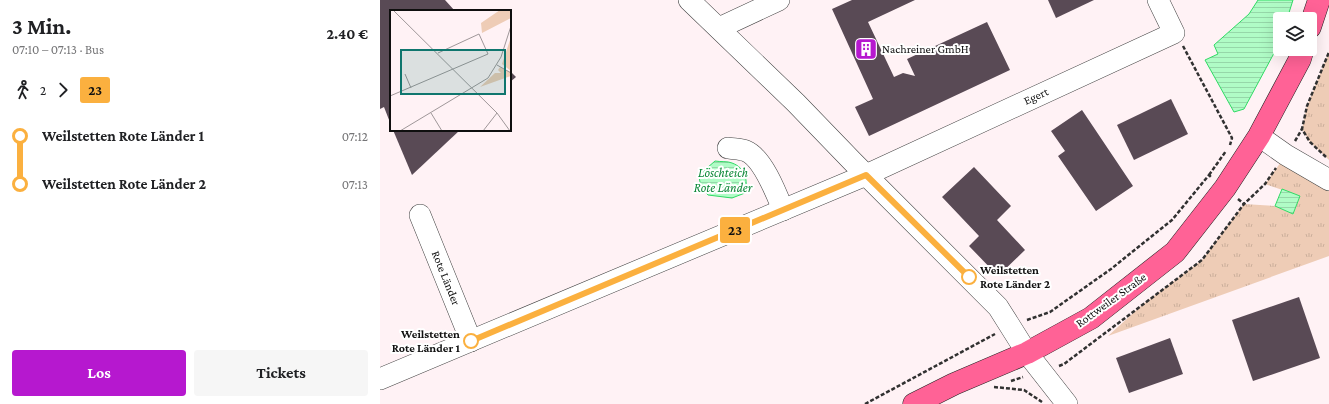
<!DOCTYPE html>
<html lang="de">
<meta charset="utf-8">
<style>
:root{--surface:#fff;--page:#f6f6f6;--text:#202124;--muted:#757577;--accent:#b618cf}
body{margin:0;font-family:"Crimson Pro",serif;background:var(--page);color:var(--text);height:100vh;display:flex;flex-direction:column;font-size:15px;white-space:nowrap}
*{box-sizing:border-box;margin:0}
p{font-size:13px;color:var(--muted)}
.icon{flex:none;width:22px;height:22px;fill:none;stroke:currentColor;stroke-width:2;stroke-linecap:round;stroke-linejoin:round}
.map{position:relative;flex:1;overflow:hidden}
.details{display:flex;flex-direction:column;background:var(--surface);width:380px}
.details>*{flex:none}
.badge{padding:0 8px;border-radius:3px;font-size:14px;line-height:26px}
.controls{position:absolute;left:893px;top:12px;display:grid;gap:8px}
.controls a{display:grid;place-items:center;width:44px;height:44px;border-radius:4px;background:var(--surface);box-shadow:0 4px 16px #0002;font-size:20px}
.map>.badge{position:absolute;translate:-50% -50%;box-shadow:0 0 0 2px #fff}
.legs{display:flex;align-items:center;gap:6px;height:44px;padding:0 12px;font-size:13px}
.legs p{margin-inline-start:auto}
.summary{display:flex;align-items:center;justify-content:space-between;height:68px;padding:0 12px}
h1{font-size:22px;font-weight:700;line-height:30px}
.action{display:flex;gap:8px;margin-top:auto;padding:8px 12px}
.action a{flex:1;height:46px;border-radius:4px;background:var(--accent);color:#fff;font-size:16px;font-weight:700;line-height:46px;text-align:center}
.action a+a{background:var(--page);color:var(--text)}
ul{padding:0 12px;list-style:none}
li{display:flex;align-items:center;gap:14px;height:48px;font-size:15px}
li i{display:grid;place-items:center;width:6px;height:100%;margin:0 5px;background:currentColor}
li i::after{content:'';width:10px;height:10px;margin:-5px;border:3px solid;border-radius:50%;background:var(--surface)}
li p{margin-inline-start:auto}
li:first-child i{background:linear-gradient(#0000 50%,currentColor 0)}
li:last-child i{background:linear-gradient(currentColor 50%,#0000 0)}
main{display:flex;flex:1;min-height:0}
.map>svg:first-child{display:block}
.grass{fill:url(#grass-tufts)}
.water{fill:url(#water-rules);stroke:#30db65}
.building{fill:#594a55}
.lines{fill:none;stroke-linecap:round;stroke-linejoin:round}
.minor-casing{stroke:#424242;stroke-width:22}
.major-casing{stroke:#202020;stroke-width:23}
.path{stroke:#313131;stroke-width:2.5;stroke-dasharray:4 2;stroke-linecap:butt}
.minor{stroke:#fff;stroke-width:21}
.major{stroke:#ff6296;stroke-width:22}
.line-1-casing{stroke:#fff;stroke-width:9}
.line-1{stroke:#fbb03f;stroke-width:6}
.stop-1-dot{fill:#fff;stroke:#fbb03f;stroke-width:2}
.labels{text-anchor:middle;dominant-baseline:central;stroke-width:4;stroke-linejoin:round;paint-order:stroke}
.poi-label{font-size:12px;fill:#0f0f0f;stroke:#fff;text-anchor:start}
.street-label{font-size:12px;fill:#0f0f0f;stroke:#fff}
.stop-label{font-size:12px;font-weight:bold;fill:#0f0f0f;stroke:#fff;text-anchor:start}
.water-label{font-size:13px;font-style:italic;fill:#0c8837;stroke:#fff}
.inset-road{fill:none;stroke:#9f9799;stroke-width:1}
.view{fill:#0f766e;fill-opacity:0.15;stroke:#0f766e;stroke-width:2}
.inset-edge{fill:none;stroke:#0f0f0f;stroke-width:2}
</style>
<main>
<section class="details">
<div class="summary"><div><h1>3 Min.</h1><p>07:10 – 07:13 · Bus</p></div><b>2.40 €</b></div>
<div class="legs"><svg class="icon" aria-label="walk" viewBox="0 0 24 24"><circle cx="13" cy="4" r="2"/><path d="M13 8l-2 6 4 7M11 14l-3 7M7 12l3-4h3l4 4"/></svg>2<svg class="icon" aria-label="forward" viewBox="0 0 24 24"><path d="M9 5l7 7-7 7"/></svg><b class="badge" style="background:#fbb03f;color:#111">23</b></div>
<ul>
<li><i style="color:#fbb03f"></i><b>Weilstetten Rote Länder 1</b><p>07:12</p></li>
<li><i style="color:#fbb03f"></i><b>Weilstetten Rote Länder 2</b><p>07:13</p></li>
</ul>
<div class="action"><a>Los</a><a>Tickets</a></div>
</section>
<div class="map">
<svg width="949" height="404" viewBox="0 0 949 404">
<defs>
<pattern id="grass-tufts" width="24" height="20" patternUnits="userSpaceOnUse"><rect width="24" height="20" fill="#eeccb6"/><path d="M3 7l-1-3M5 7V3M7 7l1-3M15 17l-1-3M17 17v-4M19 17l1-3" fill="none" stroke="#cbae9b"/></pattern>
<pattern id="water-rules" width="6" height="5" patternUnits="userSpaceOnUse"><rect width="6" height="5" fill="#b0fcc6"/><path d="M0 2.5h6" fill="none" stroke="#96d7a9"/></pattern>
</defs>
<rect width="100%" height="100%" fill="#fff2f5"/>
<!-- grass -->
<g class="grass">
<polygon points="949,52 949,160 930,142 922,129 927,106"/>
<polygon points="906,155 949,180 949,256 728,336 762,305 822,260 864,204 895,206 913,214 920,196 885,184"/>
</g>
<!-- water -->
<g class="water">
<polygon points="878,0 913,0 907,19 900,19 900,42 864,109 854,112 825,60 838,54 834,45 869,14"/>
<path d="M335,161C340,162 348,161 352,163C366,168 368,181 365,193L352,198L328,195L321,187L319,177L327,168Z"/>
<polygon points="902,189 920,196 913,214 895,206"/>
</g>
<!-- building -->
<g class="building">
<polygon points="0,0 65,0 75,11 11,11 11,125 4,107 0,109"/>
<polygon points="472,0 535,0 488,22 514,77 523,73 535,76 527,59 607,22 630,70 489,136 475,107 493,99 452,9"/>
<polygon points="668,0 714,0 676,18"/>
<polygon points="130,71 136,77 130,82"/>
<polygon points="791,99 808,134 754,160 737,125"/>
<polygon points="702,110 753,186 716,211 678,156 685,151 671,131"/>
<polygon points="13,130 80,130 32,175"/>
<polygon points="594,167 631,206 617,220 645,250 618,276 589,246 599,236 562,197"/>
<polygon points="919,297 940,358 873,381 852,320"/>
<polygon points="790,338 803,374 749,393 736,358"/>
</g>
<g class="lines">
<!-- minor casing -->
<g class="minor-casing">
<g id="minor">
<polyline points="309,0 416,103 473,162 618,307 647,353 687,404"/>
<polyline points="339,28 399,0"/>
<polyline points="879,136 906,155 949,180"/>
<path d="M348,148C354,149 361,149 366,151C383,158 397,195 403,210"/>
<polyline points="40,215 91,341"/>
<polyline points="0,379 486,175 794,33 778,0"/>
</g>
</g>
<!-- major casing -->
<g class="major-casing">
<g id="major">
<polyline points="930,27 939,0"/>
<polyline points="534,404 574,384 647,353 711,318 795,252 845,188 879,136 920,59 923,49"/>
</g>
</g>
<!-- path -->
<g class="path">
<polyline points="803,46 852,138 850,145"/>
<polyline points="915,141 922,129"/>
<polyline points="946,157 930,142 922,129 927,106 949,52"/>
<polyline points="829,175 846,151"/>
<polyline points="858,199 864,204"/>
<polyline points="647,320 670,312 731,269 792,220 829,175 831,177"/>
<polyline points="679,366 684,364 822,260 864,204 885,184 896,168"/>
<polyline points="631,381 643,377"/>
<polyline points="614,387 644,390 662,402"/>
<polyline points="485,404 615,334"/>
</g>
<!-- minor -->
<use href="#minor" class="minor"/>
<!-- major -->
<use href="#major" class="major"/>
</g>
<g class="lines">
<!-- line-1 casing -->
<g class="line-1-casing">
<polyline id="line-1" points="91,341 486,175 589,277"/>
</g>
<!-- line-1 -->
<use href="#line-1" class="line-1"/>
</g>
<!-- icons -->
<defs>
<g id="building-square" transform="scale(1.15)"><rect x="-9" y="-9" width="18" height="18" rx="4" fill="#b618cf" stroke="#fff"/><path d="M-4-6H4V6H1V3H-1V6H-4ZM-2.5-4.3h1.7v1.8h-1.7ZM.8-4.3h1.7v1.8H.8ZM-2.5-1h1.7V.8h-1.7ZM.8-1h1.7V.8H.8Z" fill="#fff"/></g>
</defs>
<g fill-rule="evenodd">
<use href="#building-square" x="486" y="49"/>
</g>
<!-- markers -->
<g class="stop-1-dot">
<circle cx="589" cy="277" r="7"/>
<circle cx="91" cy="341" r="7"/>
</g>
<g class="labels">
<!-- poi labels -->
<g class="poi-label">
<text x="502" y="49">Nachreiner GmbH</text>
</g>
<!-- street labels -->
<g class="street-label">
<text transform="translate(656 96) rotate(-25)">Egert</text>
<text transform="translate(66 278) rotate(68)">Rote Länder</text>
<text transform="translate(731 300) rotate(-36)">Rottweiler Straße</text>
</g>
<!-- stop labels -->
<g class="stop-label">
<text x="600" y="270">Weilstetten<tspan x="600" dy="14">Rote Länder 2</tspan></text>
<text x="80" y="334" text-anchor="end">Weilstetten<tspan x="80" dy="14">Rote Länder 1</tspan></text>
</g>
<!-- water labels -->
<g class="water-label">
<text x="343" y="172">Löschteich<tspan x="343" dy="15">Rote Länder</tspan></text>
</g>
</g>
<!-- overview -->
<g transform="translate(10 10)">
<rect width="121" height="121" fill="#fff2f5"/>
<path d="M110,0H121V8L92,23L91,13ZM121,27V61L112,54ZM110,57L121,62V66L90,77L105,63H111L108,60Z" fill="#eeccb6"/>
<path class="inset-road" d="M3,0L107,103L120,121M107,55L121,63M15,64L21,78M0,86L98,44L89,24L48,43M41,103L52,121M10,121L98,68L111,47L121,16M93,121L107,103"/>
<path class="view" d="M11,40H115V84H11Z"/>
<rect width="121" height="121" class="inset-edge"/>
</g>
</svg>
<div class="controls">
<a><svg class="icon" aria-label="layers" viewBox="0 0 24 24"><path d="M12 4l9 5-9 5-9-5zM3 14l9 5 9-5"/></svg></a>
</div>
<b class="badge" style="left:355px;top:230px;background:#fbb03f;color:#111">23</b>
</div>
</main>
